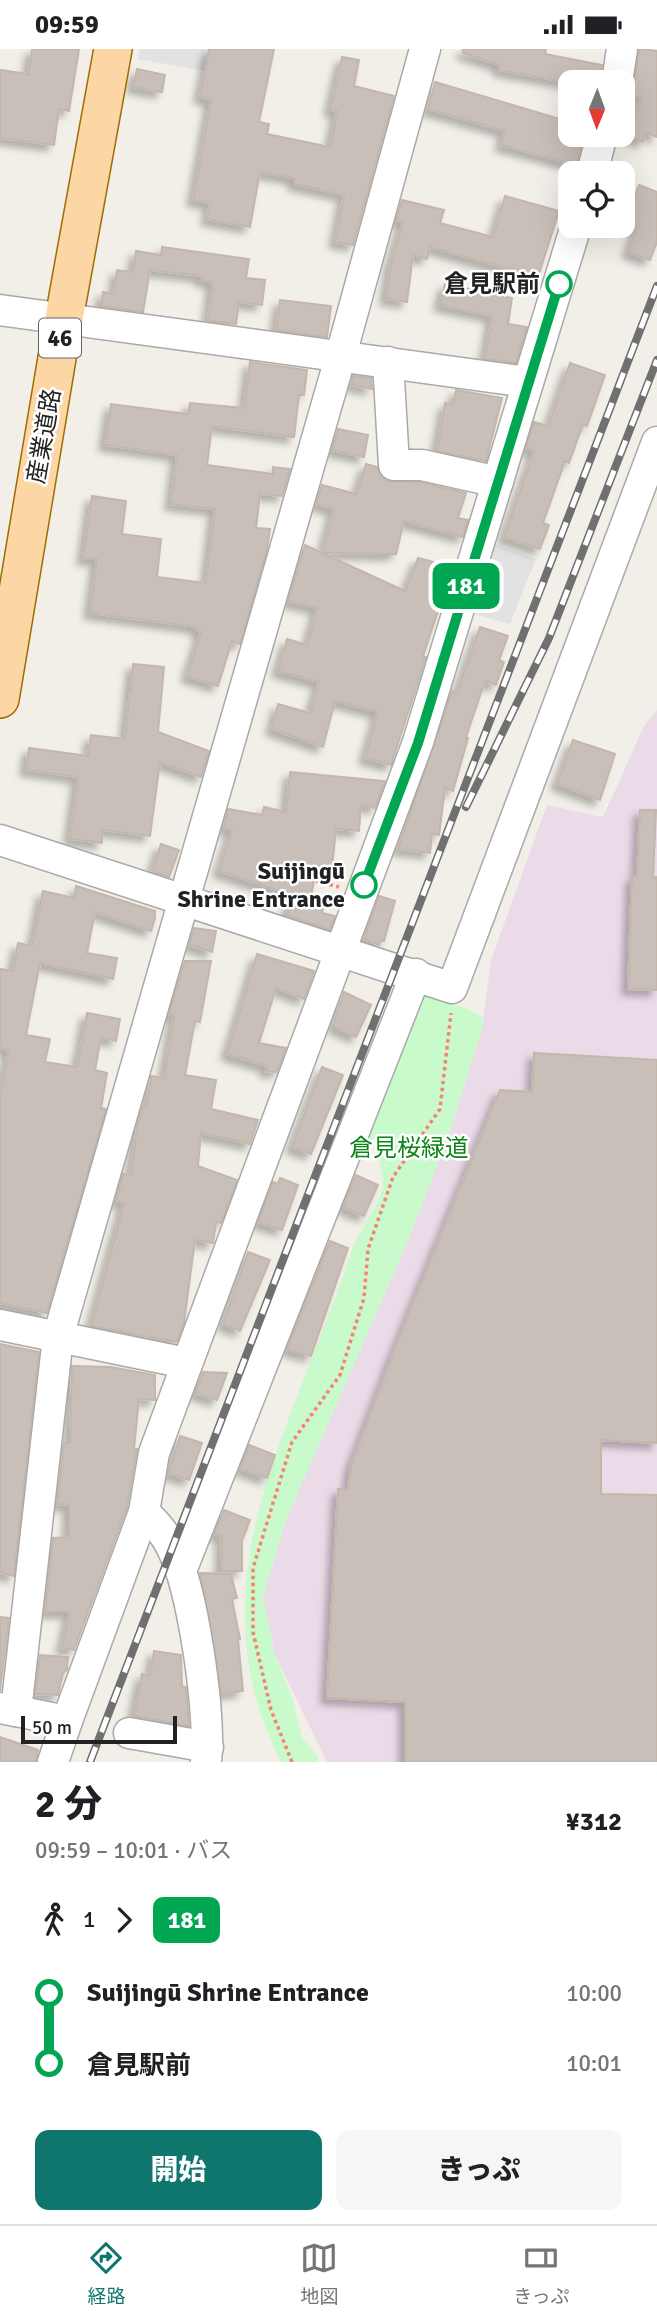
<!DOCTYPE html>
<html lang="ja">
<meta charset="utf-8">
<style>
:root{--surface:#fff;--page:#f6f6f6;--text:#202124;--muted:#757577;--line:#e0e0e0;--accent:#0f766e}
body{margin:0;font-family:Signika,"Noto Sans JP",sans-serif;background:var(--page);color:var(--text);height:100vh;display:flex;flex-direction:column;font-size:26px;white-space:nowrap}
*{box-sizing:border-box;margin:0}
p{font-size:23px;color:var(--muted)}
.icon{flex:none;width:38px;height:38px;fill:none;stroke:currentColor;stroke-width:2;stroke-linecap:round;stroke-linejoin:round}
.map{position:relative;height:1713px;overflow:hidden}
.details{display:flex;flex-direction:column;background:var(--surface);flex:1}
.details>*{flex:none}
.badge{padding:0 14px;border-radius:10px;font-size:24px;line-height:46px}
.needle{width:46px;rotate:181deg}
.controls{position:absolute;left:558px;top:21px;display:grid;gap:14px}
.controls a{display:grid;place-items:center;width:77px;height:77px;border-radius:14px;background:var(--surface);box-shadow:0 7px 28px #0002;font-size:35px}
.scale{position:absolute;left:21px;bottom:18px;width:156px;box-sizing:border-box;padding-left:7px;border:4px solid #222;border-top:0;font-size:19px;line-height:24px;white-space:nowrap;color:#222;-webkit-text-stroke:5px #fff;paint-order:stroke}
.map>.badge{position:absolute;translate:-50% -50%;box-shadow:0 0 0 4px #fff}
.legs{display:flex;align-items:center;gap:10px;height:77px;padding:0 35px;font-size:23px}
.legs p{margin-inline-start:auto}
.head{display:flex;align-items:center;justify-content:space-between;height:119px;padding:0 35px}
h1{font-size:38px;font-weight:800;line-height:52px}
.button{display:flex;gap:14px;margin-top:auto;padding:14px 35px}
.button a{flex:1;height:80px;border-radius:14px;background:var(--accent);color:#fff;font-size:28px;font-weight:800;line-height:80px;text-align:center}
.button a+a{background:var(--page);color:var(--text)}
ul{padding:0 35px;list-style:none}
li{display:flex;align-items:center;gap:24px;height:70px;font-size:26px}
li i{display:grid;place-items:center;width:10px;height:100%;margin:0 9px;background:currentColor}
li i::after{content:'';width:18px;height:18px;margin:-9px;border:5px solid;border-radius:50%;background:var(--surface)}
li p{margin-inline-start:auto}
li:first-child i{background:linear-gradient(#0000 50%,currentColor 0)}
li:last-child i{background:linear-gradient(currentColor 50%,#0000 0)}
.status{display:flex;justify-content:space-between;align-items:center;height:49px;padding:0 35px;background:var(--surface);direction:ltr}
.status svg{height:19px;fill:currentColor}
.tabs{display:flex;justify-content:space-around;align-items:center;height:98px;border-top:2px solid var(--line);background:var(--surface);font-size:19px;color:var(--muted)}
.tabs a{display:grid;justify-items:center;gap:4px}
.tabs .current{color:var(--accent)}
.map>svg:first-child{display:block}
.industrial{fill:#ebdbe8}
.park{fill:#c8facc}
.parking{fill:#e2e2e2}
.building{fill:#c7bfb8;stroke:#c4b6ab;stroke-width:2;filter:url(#shadow)}
.lines{fill:none;stroke-linecap:round;stroke-linejoin:round}
.minor-casing{stroke:#a9a9a9;stroke-width:33}
.major-casing{stroke:#a06b00;stroke-width:40}
.path{stroke:#fa8072;stroke-width:3.5;stroke-dasharray:3.5 3.5;stroke-linecap:butt}
.minor{stroke:#fff;stroke-width:30}
.major{stroke:#fcd6a4;stroke-width:37}
.rail-casing{stroke:#707070;stroke-width:8}
.rail{stroke:#fff;stroke-width:5;stroke-dasharray:16;stroke-linecap:butt}
.line-1-casing{stroke:#fff;stroke-width:16}
.line-1{stroke:#00a651;stroke-width:10}
.stop-1-dot{fill:#fff;stroke:#00a651;stroke-width:3.5}
.labels{text-anchor:middle;dominant-baseline:central;stroke-width:5;stroke-linejoin:round;paint-order:stroke}
.shield{fill:#fff;stroke:#646464;stroke-width:2}
.shield-label{font-size:23px;font-weight:bold;fill:#222}
.stop-label{font-size:24px;font-weight:bold;fill:#222;stroke:#fff;text-anchor:end}
.street-label{font-size:24px;fill:#222;stroke:#fff}
.park-label{font-size:24px;fill:#0c8416;stroke:#fff}
</style>
<div class="status"><b>09:59</b><svg viewBox="0 0 49 12"><path d="M0 12V9h3v3zM5 12V6h3v6zM10 12V3h3v9zM15 12V0h3v12zM26 1h20v11H26zM47 4h2v5h-2z"/></svg></div>
<div class="map">
<svg width="657" height="1713" viewBox="0 0 657 1713">
<defs>
<filter id="shadow"><feDropShadow dx="-6" dy="6" stdDeviation="3.5" flood-color="#0004"/></filter>
</defs>
<rect width="100%" height="100%" fill="#f2efe9"/>
<!-- industrial -->
<polygon class="industrial" points="657,661 657,1713 327,1713 275,1606 263,1548 286,1471 412,1182 451,1079 482,980 491,911 547,756 603,768 644,677"/>
<!-- park -->
<path class="park" d="M421,945L466,959L483,968L482,980L451,1079L412,1182L286,1471L263,1548L275,1606L293,1651L302,1689L317,1706L318,1713H281C188,1530 297,1374 352,1201C359,1179 382,1157 383,1134C383,1122 377,1106 377,1092L361,1087Z"/>
<!-- parking -->
<g class="parking">
<polygon points="140,0 209,0 205,22 138,10"/>
<polygon points="485,492 536,510 510,575 463,562"/>
</g>
<!-- building -->
<g class="building">
<polygon points="32,0 79,0 69,62 59,60 54,96 0,89 0,21 28,25"/>
<polygon points="209,0 274,0 259,73 269,75 267,85 330,98 337,62 330,61 342,8 359,11 354,37 394,47 353,196 335,193 344,146 294,135 294,129 260,123 250,178 207,170 210,154 193,151 211,51 200,48"/>
<polygon points="463,0 546,0 545,5 602,16 599,33 566,33 499,21 500,16 463,4"/>
<polygon points="639,0 657,2 657,88 646,84 642,93 626,85 642,49 628,46 634,36"/>
<polygon points="137,20 165,26 162,43 133,38"/>
<polygon points="435,33 570,73 570,86 584,86 576,116 501,96 505,82 428,60"/>
<polygon points="639,136 657,143 657,193 650,211 628,203 637,178 625,173"/>
<polygon points="505,147 559,162 538,228 430,198 427,210 413,206 407,253 386,250 391,213 403,173 396,171 402,151 444,161 440,174 493,188"/>
<polygon points="162,198 249,210 246,229 265,231 262,256 239,253 236,275 208,272 213,233 201,231 202,227 150,221 143,263 101,257 103,243 114,245 117,221 133,223 136,202 161,206"/>
<polygon points="445,235 512,249 508,275 527,278 516,314 485,310 492,267 440,256"/>
<polygon points="280,251 331,257 327,288 276,281"/>
<polygon points="250,313 307,321 304,346 299,346 294,388 212,377 207,416 273,425 273,418 290,420 282,447 260,445 256,479 270,480 267,500 240,595 232,592 218,637 187,627 201,583 196,581 197,578 90,564 97,510 83,510 92,447 126,452 122,485 161,490 157,528 206,534 215,460 171,455 177,406 105,396 111,355 188,365 190,354 244,359"/>
<polygon points="570,314 605,326 587,377 583,375 569,414 565,412 543,474 549,476 540,500 504,488 534,402 526,399 534,373 548,377"/>
<polygon points="353,327 371,329 372,340 351,336"/>
<polygon points="456,341 502,349 486,412 437,402 445,354 453,356"/>
<polygon points="338,380 368,386 364,408 332,401"/>
<polygon points="366,415 377,418 386,432 420,433 466,444 458,469 468,471 463,488 404,472 396,505 322,504 334,460 316,455 322,436 356,445"/>
<polygon points="305,496 405,542 418,509 453,518 423,607 426,608 391,716 365,709 378,663 335,652 323,698 272,680 278,655 310,664 319,633 278,622 287,590 307,596 317,559 288,552"/>
<polygon points="480,578 508,587 499,611 504,613 496,636 485,632 466,688 468,689 453,742 445,739 439,786 432,785 430,804 398,800 452,642 457,644"/>
<polygon points="133,615 164,618 158,683 209,702 201,728 160,713 150,787 103,781 102,794 70,790 78,728 26,721 29,699 88,707 91,686 125,690"/>
<polygon points="573,691 615,705 600,751 557,735"/>
<polygon points="290,723 385,732 375,759 361,755 359,782 336,780 332,819 317,817 311,847 325,850 322,864 335,867 330,881 287,866 292,846 219,822 232,781 224,779 228,760 262,766 264,758 286,763"/>
<polygon points="640,761 656,761 653,828 657,828 657,941 628,940 632,827 637,828"/>
<polygon points="161,795 179,801 169,828 152,822"/>
<polygon points="76,837 155,862 155,869 151,882 95,863 87,904 117,909 113,930 40,914 26,986 50,990 45,1013 77,1018 87,964 120,970 116,992 101,988 95,1021 107,1024 101,1059 106,1060 47,1264 0,1254 0,1048 9,1001 0,999 0,920 13,922 18,894 32,897 43,842 74,849"/>
<polygon points="379,847 395,852 384,892 381,891 379,896 364,890"/>
<polygon points="194,879 216,882 212,903 189,896"/>
<polygon points="257,905 314,922 304,950 276,939 259,994 286,999 277,1023 266,1022 267,1017 227,1005"/>
<polygon points="185,912 211,912 200,973 195,972 185,1026 216,1031 211,1060 258,1071 250,1095 201,1084 198,1117 237,1131 221,1174 216,1173 213,1194 195,1191 184,1274 177,1293 91,1277 124,1154 116,1152 123,1125 131,1126 137,1078 143,1057 147,1058 151,1027 164,1029 174,968 169,964"/>
<polygon points="344,943 371,956 356,988 333,977"/>
<polygon points="534,1004 657,1011 657,1394 601,1391 601,1445 657,1446 657,1713 405,1713 405,1653 327,1649 338,1440 348,1440 351,1417 396,1297 500,1041 532,1043"/>
<polygon points="322,1018 343,1026 311,1105 292,1098"/>
<polygon points="356,1126 378,1136 364,1167 343,1158"/>
<polygon points="280,1129 298,1136 282,1181 258,1173 273,1133 278,1135"/>
<polygon points="330,1192 348,1199 311,1307 287,1300"/>
<polygon points="248,1203 270,1211 240,1282 223,1275"/>
<polygon points="0,1295 39,1303 14,1527 0,1524"/>
<polygon points="72,1317 111,1318 155,1326 155,1351 139,1350 134,1400 137,1400 127,1458 74,1601 62,1599 70,1563 45,1563 53,1489 69,1488 69,1456 57,1455 64,1394 70,1394"/>
<polygon points="203,1323 227,1324 217,1351 195,1344"/>
<polygon points="180,1387 202,1394 189,1431 168,1424"/>
<polygon points="249,1396 275,1406 267,1429 240,1420"/>
<polygon points="224,1461 250,1471 242,1492 242,1522 221,1522 222,1487 214,1485"/>
<polygon points="200,1524 231,1525 237,1549 232,1550 240,1590 238,1590 243,1642 221,1645"/>
<polygon points="0,1568 9,1569 0,1642"/>
<polygon points="154,1602 181,1606 182,1637 186,1638 189,1677 134,1667 142,1625 150,1627"/>
<polygon points="40,1606 68,1608 67,1621 63,1624 58,1646 35,1645"/>
<polygon points="0,1688 38,1701 36,1713 0,1713"/>
</g>
<g class="lines">
<!-- minor casing -->
<g class="minor-casing">
<g id="minor">
<polyline points="617,33 622,0"/>
<polyline points="592,124 602,86"/>
<polyline points="0,261 528,333"/>
<polyline points="388,313 394,416 422,416 498,433"/>
<polyline points="0,791 452,939 657,393"/>
<polyline points="0,1276 186,1314"/>
<path d="M144,1463C156,1474 164,1483 171,1497C193,1539 211,1665 206,1713"/>
<polyline points="181,1522 416,925"/>
<polyline points="0,1659 67,1672 53,1713"/>
<polyline points="16,1662 58,1288 341,306 425,0"/>
<polyline points="67,1672 144,1463 154,1404 418,693 576,177"/>
<polyline points="129,1684 208,1698"/>
</g>
</g>
<!-- major casing -->
<g class="major-casing">
<polyline id="major" points="0,650 59,297 113,0"/>
</g>
<!-- path -->
<g class="path">
<polyline points="623,141 636,145"/>
<polyline points="316,832 339,838"/>
<polyline points="292,1713 271,1661 253,1583 253,1519 292,1393 340,1326 364,1249 368,1200 393,1128 440,1060 451,964"/>
</g>
<!-- minor -->
<use href="#minor" class="minor"/>
<!-- major -->
<use href="#major" class="major"/>
<!-- rail casing -->
<g class="rail-casing">
<g id="rail">
<polyline points="466,758 549,589 657,311"/>
<polyline points="90,1713 657,237"/>
</g>
</g>
<!-- rail -->
<use href="#rail" class="rail"/>
</g>
<g class="lines">
<!-- line-1 casing -->
<g class="line-1-casing">
<polyline id="line-1" points="364,836 418,694 559,235"/>
</g>
<!-- line-1 -->
<use href="#line-1" class="line-1"/>
</g>
<!-- markers -->
<g class="stop-1-dot">
<circle cx="559" cy="235" r="12"/>
<circle cx="364" cy="836" r="12"/>
</g>
<g class="labels">
<!-- shield labels -->
<rect class="shield" x="39" y="269.5" width="42" height="39" rx="5"/>
<g class="shield-label">
<text x="60" y="289">46</text>
</g>
<!-- stop labels -->
<g class="stop-label">
<text x="540" y="235">倉見駅前</text>
<text x="345" y="822">Suijingū<tspan x="345" dy="28">Shrine Entrance</tspan></text>
</g>
<!-- street labels -->
<g class="street-label">
<text transform="translate(44 387) rotate(-80)">産業道路</text>
</g>
<!-- park labels -->
<g class="park-label">
<text x="409" y="1099">倉見桜緑道</text>
</g>
</g>
</svg>
<div class="controls">
<a><svg class="needle" viewBox="-14 -14 28 28"><path d="M0-13l5 13h-10z" fill="#e53935"/><path d="M0 13l5-13h-10z" fill="#757577"/></svg></a>
<a><svg class="icon" aria-label="locate" viewBox="0 0 24 24"><circle cx="12" cy="12" r="6"/><path d="M12 2v4M12 18v4M2 12h4M18 12h4"/></svg></a>
</div>
<div class="scale">50 m</div>
<b class="badge" style="left:466px;top:537px;background:#00a651;color:#fff">181</b>
</div>
<section class="details">
<div class="head"><div><h1>2 分</h1><p>09:59 – 10:01 · バス</p></div><b>¥312</b></div>
<div class="legs"><svg class="icon" aria-label="walk" viewBox="0 0 24 24"><circle cx="13" cy="4" r="2"/><path d="M13 8l-2 6 4 7M11 14l-3 7M7 12l3-4h3l4 4"/></svg>1<svg class="icon" aria-label="forward" viewBox="0 0 24 24"><path d="M9 5l7 7-7 7"/></svg><b class="badge" style="background:#00a651;color:#fff">181</b></div>
<ul>
<li><i style="color:#00a651"></i><b>Suijingū Shrine Entrance</b><p>10:00</p></li>
<li><i style="color:#00a651"></i><b>倉見駅前</b><p>10:01</p></li>
</ul>
<div class="button"><a>開始</a><a>きっぷ</a></div>
</section>
<nav class="tabs">
<a class="current"><svg class="icon" aria-label="directions" viewBox="0 0 24 24"><path d="M12 3l9 9-9 9-9-9zM9 14v-3h6M13 9l2 2-2 2"/></svg>経路</a>
<a><svg class="icon" aria-label="map" viewBox="0 0 24 24"><path d="M3 6l6-2 6 2 6-2v14l-6 2-6-2-6 2zM9 4v14M15 6v14"/></svg>地図</a>
<a><svg class="icon" aria-label="tickets" viewBox="0 0 24 24"><path d="M3 7h18v10H3zM15 7v10"/></svg>きっぷ</a>
</nav>
